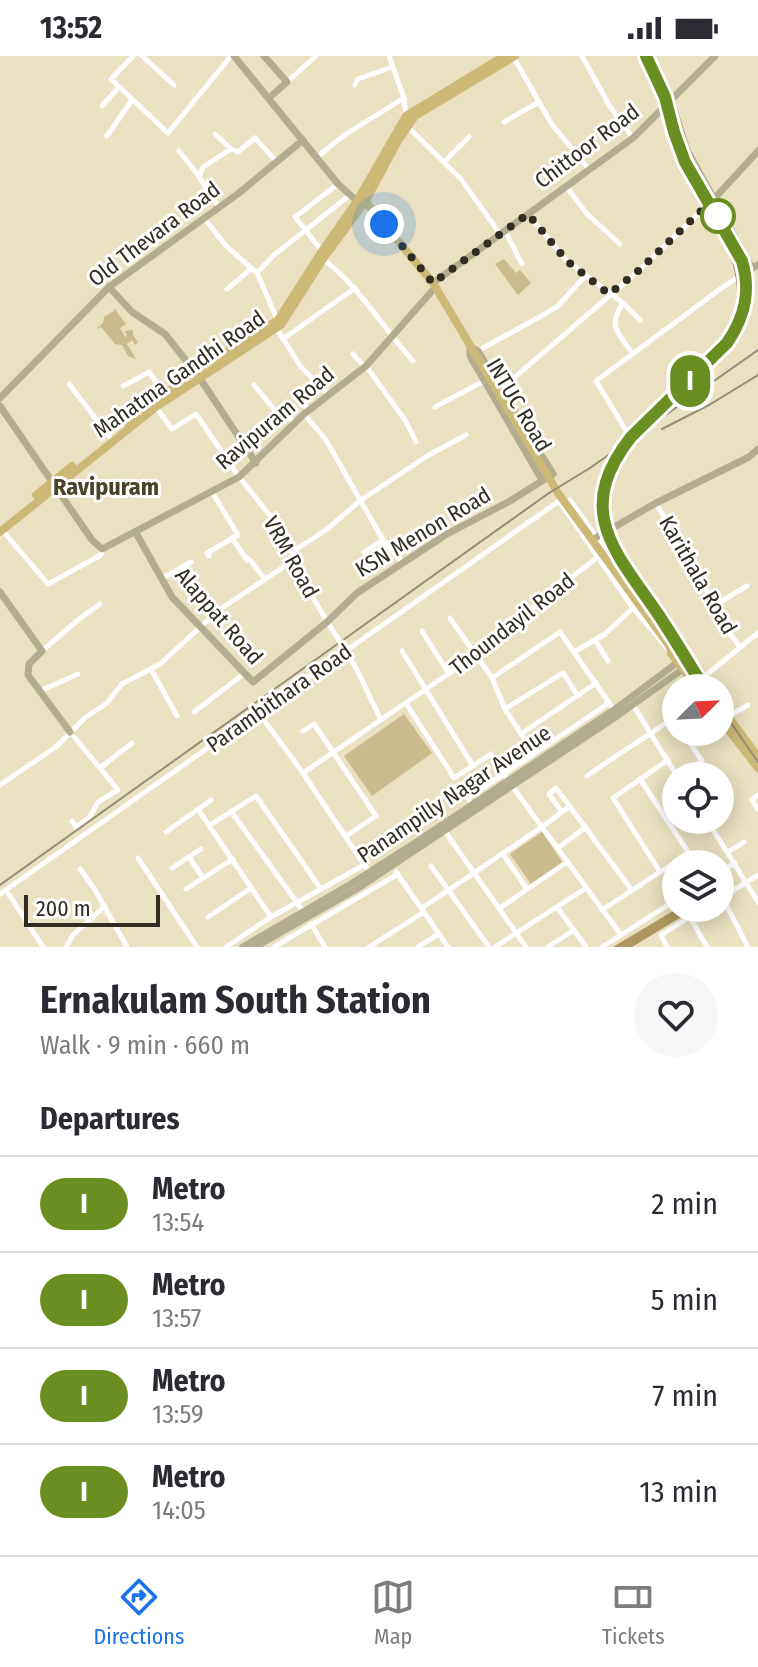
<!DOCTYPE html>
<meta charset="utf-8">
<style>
:root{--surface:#fff;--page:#f7f7f7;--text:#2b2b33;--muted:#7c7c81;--line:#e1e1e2;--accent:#1a73e8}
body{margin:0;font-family:"Fira Sans Condensed",sans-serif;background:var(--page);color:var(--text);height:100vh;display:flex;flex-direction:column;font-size:30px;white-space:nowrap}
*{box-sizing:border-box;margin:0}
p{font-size:26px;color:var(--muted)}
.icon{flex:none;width:44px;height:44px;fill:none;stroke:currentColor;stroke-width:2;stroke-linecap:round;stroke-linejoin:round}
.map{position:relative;height:891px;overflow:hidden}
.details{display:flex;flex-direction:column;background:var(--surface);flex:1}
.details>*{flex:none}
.badge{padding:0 16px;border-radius:26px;font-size:28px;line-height:52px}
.needle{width:52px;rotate:66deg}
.tools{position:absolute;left:662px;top:618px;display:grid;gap:16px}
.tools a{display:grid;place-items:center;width:72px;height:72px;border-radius:50%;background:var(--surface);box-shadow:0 4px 20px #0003;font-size:40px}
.scale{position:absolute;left:24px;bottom:20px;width:136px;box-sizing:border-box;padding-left:8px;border:4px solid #312d22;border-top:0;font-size:22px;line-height:28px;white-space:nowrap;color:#312d22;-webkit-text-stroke:6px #fff;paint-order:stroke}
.you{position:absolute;width:40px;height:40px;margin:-20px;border:6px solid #fff;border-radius:50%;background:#1a73e8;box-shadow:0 0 0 12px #1a73e833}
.map>.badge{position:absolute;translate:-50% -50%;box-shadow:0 0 0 4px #fff}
h2{padding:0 40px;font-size:30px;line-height:72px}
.round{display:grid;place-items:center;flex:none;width:84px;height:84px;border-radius:42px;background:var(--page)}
.head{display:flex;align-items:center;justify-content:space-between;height:136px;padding:0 40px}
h1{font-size:38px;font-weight:700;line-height:60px}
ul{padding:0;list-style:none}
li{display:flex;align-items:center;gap:24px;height:96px;padding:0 40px;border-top:2px solid var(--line)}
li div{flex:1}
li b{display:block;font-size:30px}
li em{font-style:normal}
li .badge{min-width:88px;font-weight:700;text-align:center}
.status{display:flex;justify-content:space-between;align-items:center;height:56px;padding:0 40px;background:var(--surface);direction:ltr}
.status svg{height:22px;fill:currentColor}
.tabs{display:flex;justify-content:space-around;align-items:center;height:112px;border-top:2px solid var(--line);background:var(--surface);font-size:22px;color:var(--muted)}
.tabs a{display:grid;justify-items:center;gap:4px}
.tabs .on{color:var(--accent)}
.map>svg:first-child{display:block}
.green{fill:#cabb8d}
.water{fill:#ad995e}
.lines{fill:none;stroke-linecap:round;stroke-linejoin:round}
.street{stroke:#fff;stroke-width:5}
.secondary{stroke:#b4ac90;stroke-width:7}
.primary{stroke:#ccb976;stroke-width:8}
.rail{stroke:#958d78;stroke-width:2}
.line-casing{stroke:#fff;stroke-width:18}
.line{stroke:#6b8e23;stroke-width:12}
.walk{stroke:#312d22;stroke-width:8;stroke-dasharray:0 14.4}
.stop-dot{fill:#fff;stroke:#6b8e23;stroke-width:4}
.labels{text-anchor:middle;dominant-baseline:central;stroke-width:6;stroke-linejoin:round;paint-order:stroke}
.street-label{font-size:22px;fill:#312d22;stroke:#fff}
.neighbourhood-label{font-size:24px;font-weight:bold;fill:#4a4229;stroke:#fff}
</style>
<div class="status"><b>13:52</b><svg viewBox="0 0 49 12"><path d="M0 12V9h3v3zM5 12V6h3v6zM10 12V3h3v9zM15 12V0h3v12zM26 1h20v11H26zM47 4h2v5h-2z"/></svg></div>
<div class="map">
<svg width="758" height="891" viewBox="0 0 758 891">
<rect width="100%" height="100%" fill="#eae0c2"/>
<!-- green -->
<g class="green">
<polygon points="504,203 516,217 520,214 531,227 518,239 495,208"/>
<polygon points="114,252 126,268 120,272 125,281 127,280 125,275 133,274 133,279 138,286 135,289 132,284 127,288 136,303 128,300 122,289 115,288 101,271 96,273 103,267 104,261 114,255"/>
<polygon points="404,658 432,697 372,740 344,700"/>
<polygon points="542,776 563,807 531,828 510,798"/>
</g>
<!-- water -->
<polygon class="water" points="678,852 696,852 632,891 613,891"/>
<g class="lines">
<!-- street -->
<g class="street">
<polyline points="133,0 111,23 168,77 231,0"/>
<polyline points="142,0 174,29"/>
<polyline points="389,0 404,42 406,59"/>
<polyline points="582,0 609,49 633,82"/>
<polyline points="514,2 551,67 590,115"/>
<polyline points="287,26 316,0"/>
<polyline points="355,29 358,23 392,11"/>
<polyline points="102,50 119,31"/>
<polyline points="504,66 539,46"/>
<polyline points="408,71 461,123 500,178"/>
<polyline points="215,78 231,93"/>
<polyline points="107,80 132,44"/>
<polyline points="179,95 198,119"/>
<polyline points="317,101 346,78 404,42"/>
<polyline points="445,105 469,81"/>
<polyline points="566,130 587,158 620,188"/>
<polyline points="219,151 199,121 203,111 231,93 238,96 255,82 277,106"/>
<path d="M528,158L567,205L623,247C607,271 618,276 632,297"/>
<polyline points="204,162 226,190 257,217 277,263"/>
<polyline points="505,175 522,208"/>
<polyline points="322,195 295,161 338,128"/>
<path d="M323,203C360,231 382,271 413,305"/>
<polyline points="257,217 274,199 350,139"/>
<polyline points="227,233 251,213"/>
<polyline points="623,247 640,264"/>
<polyline points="276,272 301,311 328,338"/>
<polyline points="283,283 355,232"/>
<polyline points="478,295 557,251 585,220"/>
<polyline points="353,298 365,311"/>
<polyline points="366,310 405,364 416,386"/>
<polyline points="69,328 109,380"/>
<polyline points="254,329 277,357 288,359 295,368"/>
<polyline points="123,330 149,316 164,337"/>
<polyline points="501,333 636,217 714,143"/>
<polyline points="297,334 308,354"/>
<polyline points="156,351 172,373 196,358 239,421 272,462 292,496 305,529 357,614 381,664"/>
<polyline points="435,351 484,325"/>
<polyline points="304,358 326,384 383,484 403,507"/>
<polyline points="627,376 596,325 723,231 752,212"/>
<polyline points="656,447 715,549 725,571 740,591"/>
<polyline points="564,449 570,444 676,592"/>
<polyline points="2,474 48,528 101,499 102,493"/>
<polyline points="232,482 247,504 249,503 265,523"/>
<polyline points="292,496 326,474 361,444 427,400 466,379"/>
<polyline points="364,496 383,484"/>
<polyline points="209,500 207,497 238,479 212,436"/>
<polyline points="161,523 191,506"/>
<polyline points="715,549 747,530"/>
<polyline points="450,562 492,622 505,653 533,697"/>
<polyline points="422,575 449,618"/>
<polyline points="595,584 608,605"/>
<polyline points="42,595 79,563 100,548"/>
<polyline points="402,595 473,710"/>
<polyline points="574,596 605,578 633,552"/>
<polyline points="151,613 177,660"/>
<polyline points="492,622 560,576 614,654"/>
<polyline points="700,624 758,577"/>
<polyline points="40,635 78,618"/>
<polyline points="406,647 454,722 491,698 508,724"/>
<polyline points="633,649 677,720"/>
<polyline points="505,653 563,617 578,640"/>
<polyline points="194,656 245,617"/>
<polyline points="258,656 303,717 369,816"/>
<polyline points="729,660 748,649"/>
<polyline points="303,675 314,668 376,760 346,780"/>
<polyline points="70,676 118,734 98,746 89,762 76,771 72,765"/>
<polyline points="521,678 596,627"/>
<polyline points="100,712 132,687"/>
<polyline points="303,717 470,603 516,569 538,547 598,501"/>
<path d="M587,720C616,699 647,681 676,660"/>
<polyline points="679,720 702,705 690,687"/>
<polyline points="640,723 696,808"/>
<polyline points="0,729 56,691 87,660 106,648 122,628 160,608 219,554 294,504"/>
<polyline points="512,730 621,879"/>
<polyline points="758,739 752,744 758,753"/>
<polyline points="472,748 468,742 609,647"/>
<polyline points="198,753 271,861"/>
<polyline points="231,755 303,855"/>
<polyline points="562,756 549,738 556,732 631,833"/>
<polyline points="707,764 758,846"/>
<polyline points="210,769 256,740 321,833"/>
<polyline points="710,769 718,764"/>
<polyline points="444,774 526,891"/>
<polyline points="166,776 211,744"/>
<polyline points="558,792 586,771"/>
<polyline points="728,796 744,786"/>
<polyline points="503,798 527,833"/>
<polyline points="189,801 203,822"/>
<polyline points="138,802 197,891"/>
<polyline points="431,810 489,891"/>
<polyline points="172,812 201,793"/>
<polyline points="80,813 95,834 127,891"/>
<polyline points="396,816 448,891"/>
<polyline points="660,816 613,742 668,704"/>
<polyline points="720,816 735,807"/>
<polyline points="186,833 233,803"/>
<polyline points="6,834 43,891"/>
<polyline points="0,838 559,445 633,552 670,596"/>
<polyline points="722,841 748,891"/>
<polyline points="721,842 758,819"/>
<polyline points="557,851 586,891"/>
<polyline points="422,852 542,771 570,750"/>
<polyline points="500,852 567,806"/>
<polyline points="602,854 689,797"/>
<polyline points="208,861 251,832"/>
<polyline points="690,861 707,891"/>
<polyline points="311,868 325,891"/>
<polyline points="66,891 73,879 105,850"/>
<polyline points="226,891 271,861 364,809"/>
<polyline points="274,891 398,818"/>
<polyline points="369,891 424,856"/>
<polyline points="418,891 439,878"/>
<polyline points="495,891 586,832"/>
<polyline points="548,891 574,874"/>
<polyline points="602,891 676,844"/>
<polyline points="667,891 661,879 704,852"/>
</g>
<!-- secondary -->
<g class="secondary">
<polyline points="234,0 338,128 357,145"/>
<polyline points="264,0 287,26 270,41"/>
<polyline points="645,0 671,44 687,94 752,212 758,209"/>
<polyline points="714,143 758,95"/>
<polyline points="433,227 633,82 715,0"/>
<polyline points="109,231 132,256 165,278 199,321 256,407"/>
<polyline points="0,342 109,231 239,137 303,84"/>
<polyline points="0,350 92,484 102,493 239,421 304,358 366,310 432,235"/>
<polyline points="136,477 172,541 253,626 327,566 357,537 447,478 510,445 553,418 478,295 470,291 470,300 542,424"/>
<polyline points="597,481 656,447 749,401 758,393"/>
<polyline points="0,536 42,595 29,608 28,619 70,676"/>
<polyline points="243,891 351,828 415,787 614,654 678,606"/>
<polyline points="255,891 355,834 617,660 683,613"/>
</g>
<!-- primary -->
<g class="primary">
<polyline points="364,144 433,227 558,437 670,591 676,592 706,632"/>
<polyline points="126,366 195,315 278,264 322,195 357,145 406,60 504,0"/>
<polyline points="36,439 72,410"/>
<polyline points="0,476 156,351 281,269 323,203 365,146 398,85 415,60 515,0"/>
<polyline points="670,591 671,597 697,632"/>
<polyline points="720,649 758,701"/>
<polyline points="720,663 758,712"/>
</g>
<!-- rail -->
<g class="rail">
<path d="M646,0C652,13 660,25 664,39C673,62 675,87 687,109C716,164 758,224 728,286C710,308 687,328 666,347"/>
<polyline points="662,373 709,349 758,319"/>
<path d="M622,393C575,460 622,504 658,558C675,582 689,608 704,632"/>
<polyline points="720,651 758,706"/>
<polyline points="0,829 549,437 590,412 758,294"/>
</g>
</g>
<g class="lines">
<!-- line casing -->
<g class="line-casing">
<path id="line" d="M646,0L665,41L674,76L685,106L742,205C751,235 745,261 727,287L631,381C573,455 615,495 658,558C674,582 689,607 704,632"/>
</g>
<!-- line -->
<use href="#line" class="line"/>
<!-- walk -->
<polyline class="walk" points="384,168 433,227 528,158 567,205 609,238 636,217 701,155 718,160"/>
</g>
<!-- markers -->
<circle class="stop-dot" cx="718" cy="160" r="16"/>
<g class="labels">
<!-- street labels -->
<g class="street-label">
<text transform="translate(587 90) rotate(-37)">Chittoor Road</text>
<text transform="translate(154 178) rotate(-37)">Old Thevara Road</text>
<text transform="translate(179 318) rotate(-35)">Mahatma Gandhi Road</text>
<text transform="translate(519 349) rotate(59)">INTUC Road</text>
<text transform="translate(275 362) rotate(-40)">Ravipuram Road</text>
<text transform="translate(423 476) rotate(-31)">KSN Menon Road</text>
<text transform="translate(291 501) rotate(61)">VRM Road</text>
<text transform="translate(698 519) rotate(60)">Karithala Road</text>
<text transform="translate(219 560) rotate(49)">Alappat Road</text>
<text transform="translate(512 568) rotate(-38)">Thoundayil Road</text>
<text transform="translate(279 642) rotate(-35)">Parambithara Road</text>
<text transform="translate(454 738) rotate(-34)">Panampilly Nagar Avenue</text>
</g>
<!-- neighbourhood labels -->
<g class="neighbourhood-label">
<text x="106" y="431">Ravipuram</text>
</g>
</g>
</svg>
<div class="tools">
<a><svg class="needle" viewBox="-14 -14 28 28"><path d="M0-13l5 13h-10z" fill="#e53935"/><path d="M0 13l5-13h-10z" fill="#7c7c81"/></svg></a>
<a><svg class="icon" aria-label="locate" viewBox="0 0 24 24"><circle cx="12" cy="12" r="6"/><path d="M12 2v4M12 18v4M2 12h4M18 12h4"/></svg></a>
<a><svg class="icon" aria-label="layers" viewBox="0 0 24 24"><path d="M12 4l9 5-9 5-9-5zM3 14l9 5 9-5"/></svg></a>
</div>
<div class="scale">200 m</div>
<div class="you" style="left:384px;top:168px"></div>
<b class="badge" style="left:690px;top:325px;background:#6b8e23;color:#fff">I</b>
</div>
<section class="details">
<div class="head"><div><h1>Ernakulam South Station</h1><p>Walk · 9 min · 660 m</p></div><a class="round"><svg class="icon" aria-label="heart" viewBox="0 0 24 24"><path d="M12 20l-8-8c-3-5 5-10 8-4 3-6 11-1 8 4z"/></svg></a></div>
<h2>Departures</h2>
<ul>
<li><span class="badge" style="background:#6b8e23;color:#fff">I</span><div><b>Metro</b><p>13:54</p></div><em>2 min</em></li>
<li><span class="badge" style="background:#6b8e23;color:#fff">I</span><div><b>Metro</b><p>13:57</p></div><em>5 min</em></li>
<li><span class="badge" style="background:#6b8e23;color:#fff">I</span><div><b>Metro</b><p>13:59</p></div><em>7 min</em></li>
<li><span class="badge" style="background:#6b8e23;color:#fff">I</span><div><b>Metro</b><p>14:05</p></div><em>13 min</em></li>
</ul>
</section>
<nav class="tabs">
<a class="on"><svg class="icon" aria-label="directions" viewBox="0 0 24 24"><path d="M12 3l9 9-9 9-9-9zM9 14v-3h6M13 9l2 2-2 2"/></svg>Directions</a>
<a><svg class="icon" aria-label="map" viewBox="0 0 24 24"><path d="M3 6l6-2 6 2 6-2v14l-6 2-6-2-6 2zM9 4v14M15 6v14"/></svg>Map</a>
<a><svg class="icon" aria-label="tickets" viewBox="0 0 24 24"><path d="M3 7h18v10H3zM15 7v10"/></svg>Tickets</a>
</nav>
